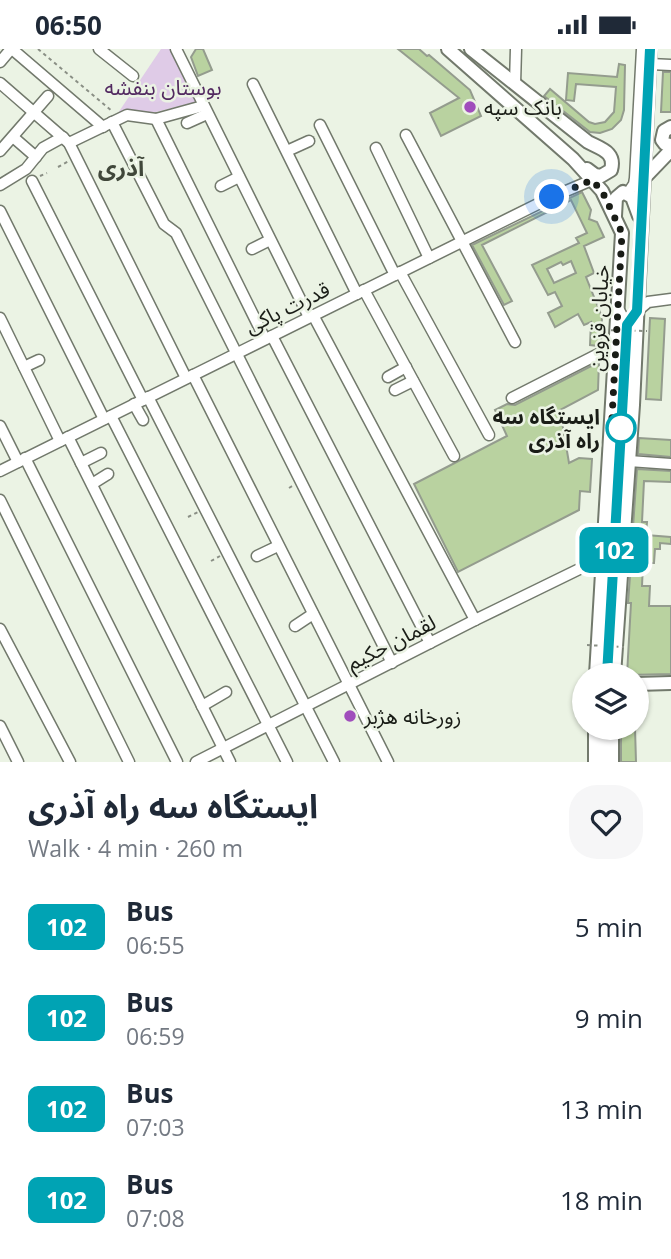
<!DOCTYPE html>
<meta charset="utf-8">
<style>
:root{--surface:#fff;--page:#f6f6f7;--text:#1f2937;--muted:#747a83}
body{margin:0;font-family:"Open Sans","Noto Sans Arabic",sans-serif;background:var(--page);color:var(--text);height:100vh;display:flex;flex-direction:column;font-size:26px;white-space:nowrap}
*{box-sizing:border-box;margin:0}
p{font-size:23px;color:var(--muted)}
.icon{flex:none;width:38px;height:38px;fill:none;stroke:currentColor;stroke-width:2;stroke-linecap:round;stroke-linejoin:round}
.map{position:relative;height:713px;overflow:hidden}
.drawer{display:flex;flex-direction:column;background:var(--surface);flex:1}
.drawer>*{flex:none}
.badge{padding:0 14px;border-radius:10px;font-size:24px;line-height:46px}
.fabs{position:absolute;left:572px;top:614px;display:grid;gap:14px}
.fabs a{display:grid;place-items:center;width:77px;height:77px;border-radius:50%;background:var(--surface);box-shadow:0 2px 5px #0004;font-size:35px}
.you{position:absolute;width:35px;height:35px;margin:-18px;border:5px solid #fff;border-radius:50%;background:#1a73e8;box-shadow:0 0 0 10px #1a73e833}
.map>.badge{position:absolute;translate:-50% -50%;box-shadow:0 0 0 4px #fff}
.round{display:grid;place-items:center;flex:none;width:74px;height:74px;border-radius:28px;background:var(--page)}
.headline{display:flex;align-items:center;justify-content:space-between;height:119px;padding:0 28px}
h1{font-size:33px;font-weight:700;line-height:52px}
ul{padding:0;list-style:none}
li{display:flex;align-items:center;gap:21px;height:91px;padding:0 28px}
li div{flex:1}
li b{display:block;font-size:26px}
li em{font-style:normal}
li .badge{min-width:77px;font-weight:700;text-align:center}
.status{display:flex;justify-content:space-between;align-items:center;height:49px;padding:0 35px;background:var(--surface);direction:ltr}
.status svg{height:19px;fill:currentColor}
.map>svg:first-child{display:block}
.green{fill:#dfcbe7}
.building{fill:#b9d2a0;stroke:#949c8e;stroke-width:2;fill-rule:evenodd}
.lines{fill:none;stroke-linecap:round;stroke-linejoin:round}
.minor-casing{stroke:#72796c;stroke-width:13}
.major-casing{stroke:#72796c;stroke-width:16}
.path{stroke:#8a8f85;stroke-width:2;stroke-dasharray:3.5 3.5;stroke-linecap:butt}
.minor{stroke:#fff;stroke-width:10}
.major{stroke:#fff;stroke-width:12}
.path-bridge{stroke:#8a8f85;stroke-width:2;stroke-dasharray:3.5 3.5;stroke-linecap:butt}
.line-casing{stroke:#fff;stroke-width:16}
.line{stroke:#00a3b4;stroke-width:10}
.walk{stroke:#191c16;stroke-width:7;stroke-dasharray:0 12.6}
.poi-dot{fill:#a04dbc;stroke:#ebf3e4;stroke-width:2.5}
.stop-dot{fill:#fff;stroke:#00a3b4;stroke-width:3.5}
.labels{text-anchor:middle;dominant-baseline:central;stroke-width:5;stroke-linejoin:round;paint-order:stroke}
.park-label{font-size:21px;fill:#522960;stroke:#ebf3e4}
.poi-label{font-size:21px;fill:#191c16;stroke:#ebf3e4;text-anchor:start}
.street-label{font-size:21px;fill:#191c16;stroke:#ebf3e4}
.stop-label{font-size:21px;font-weight:bold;fill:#191c16;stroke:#ebf3e4;text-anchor:end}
.neighbourhood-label{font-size:23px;font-weight:bold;fill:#40473a;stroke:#ebf3e4}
</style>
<div class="status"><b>06:50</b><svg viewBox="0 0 49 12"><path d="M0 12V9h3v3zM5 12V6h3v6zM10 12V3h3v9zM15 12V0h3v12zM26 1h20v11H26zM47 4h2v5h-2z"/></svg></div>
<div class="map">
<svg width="671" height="713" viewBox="0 0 671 713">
<rect width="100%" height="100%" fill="#ebf3e4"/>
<!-- green -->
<polygon class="green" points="161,0 170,0 196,53 156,63 118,64"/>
<!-- building -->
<g class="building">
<polygon points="196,0 203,0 212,21 198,27 191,8"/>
<polygon points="398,0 419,0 427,7 429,6 470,41 481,67 441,87 430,64 459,49"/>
<polygon points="619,15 625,16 624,61 621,71 612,80 600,84 590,83 544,47 550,40 589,73 595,75 605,73 614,63 616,38 576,35 574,52 566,51 568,24 617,28"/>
<polygon points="663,23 671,23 671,63 661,63"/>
<path d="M582,143L591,161L589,170L597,173L604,188L584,197L594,224L586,228L602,268L601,295L598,297L590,296L591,273L584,276L578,265L555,278L548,264L562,257L555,243L548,246L532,216L579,194L576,189L587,184L571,151L482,196L512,252L504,256L472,196ZM571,212L576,224L554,234L547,220L561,213L563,216Z"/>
<polygon points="650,269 665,270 661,351 646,350"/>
<polygon points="599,313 598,341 560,361 569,414 579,409 592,410 590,443 580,442 579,461 458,523 414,435 507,387 495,361 507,355 515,356"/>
<polygon points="639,389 671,391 671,408 638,405"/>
<polygon points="637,420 671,422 671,433 644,432 642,473 647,473 646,486 671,488 671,495 660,494 660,500 655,500 654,514 643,514 642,537 650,537 649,557 671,557 671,625 627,626 631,554 628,554 631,514 636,514 637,493 632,493"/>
<polygon points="621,679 635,679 636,713 621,713"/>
</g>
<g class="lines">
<!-- minor casing -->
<g class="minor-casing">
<g id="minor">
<polyline points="12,0 103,78"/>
<polyline points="99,0 133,27"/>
<polyline points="176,0 309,268"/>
<polyline points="0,13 11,0"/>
<polyline points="650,15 671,16"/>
<polyline points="0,34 69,94 186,329"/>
<polyline points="253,35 357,245"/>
<polyline points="515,35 516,0"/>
<polyline points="156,70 265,290"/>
<polyline points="112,73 164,175 176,184 392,614"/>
<polyline points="187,74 207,65"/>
<polyline points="320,76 395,226"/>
<polyline points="406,86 515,293"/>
<polyline points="13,88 36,108"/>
<polyline points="69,94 127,66 156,70 203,57"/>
<polyline points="376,99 429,209"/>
<polyline points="0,102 48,47"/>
<polyline points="287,102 309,92"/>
<polyline points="32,132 143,351"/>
<polyline points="0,136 26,120 43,99 63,88"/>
<polyline points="221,137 239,128"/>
<polyline points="628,144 634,135 635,129 642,0"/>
<polyline points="0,162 104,370"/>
<polyline points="252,200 270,191"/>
<polyline points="400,223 489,386"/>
<polyline points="364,241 454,407"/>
<polyline points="635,264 648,253 671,250"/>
<polyline points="313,266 475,571"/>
<polyline points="0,269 60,392"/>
<polyline points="272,287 430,594"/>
<polyline points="24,318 39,311"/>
<polyline points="193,326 388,713"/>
<polyline points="388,328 406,318"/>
<polyline points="395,341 413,332"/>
<polyline points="148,348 334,713"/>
<polyline points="512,349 616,296"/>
<polyline points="134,355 143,371"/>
<polyline points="111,367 287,713"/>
<polyline points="0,377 18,413"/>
<polyline points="68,388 230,713"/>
<polyline points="25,409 177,713"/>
<polyline points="629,412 671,415"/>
<polyline points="81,414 101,404"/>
<polyline points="0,422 552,148 592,131"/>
<polyline points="92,435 108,425"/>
<polyline points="0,451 129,713"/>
<polyline points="257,507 278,497"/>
<polyline points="295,577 313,565"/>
<polyline points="0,580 70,713"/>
<polyline points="607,626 627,276 619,261"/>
<polyline points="202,657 226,643"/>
<polyline points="0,677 18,713"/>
<polyline points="196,713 475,571 604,508"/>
<polyline points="605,713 605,679"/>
</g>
</g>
<!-- major casing -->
<g class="major-casing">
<g id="major">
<polyline points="448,0 573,110 602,142 622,184 596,626"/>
<path d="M471,0L588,93C601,100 616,103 611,121L601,127L595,126L587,120"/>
<polyline points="671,78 664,82 662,91 665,95 671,96"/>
<polyline points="646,127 671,101"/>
<polyline points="615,167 616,149 623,143 632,148 639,167"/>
<polyline points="614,626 633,356 650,0"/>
<polyline points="637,635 671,634"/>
<polyline points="595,679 595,713"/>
<polyline points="612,679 612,713"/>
</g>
</g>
<!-- path -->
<g class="path">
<polyline points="38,0 112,62"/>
<polyline points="58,118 69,112"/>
<polyline points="40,127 47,124"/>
<polyline points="289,439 294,436"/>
<polyline points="188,468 198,463"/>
<polyline points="211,512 220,507"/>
</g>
<!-- minor -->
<use href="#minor" class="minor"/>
<!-- major -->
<use href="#major" class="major"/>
<!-- path-bridge -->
<g class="path-bridge">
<polyline points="604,281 647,282"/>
<polyline points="587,596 624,598"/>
</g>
</g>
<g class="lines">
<!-- line casing -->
<g class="line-casing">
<polyline id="line" points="607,626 627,276 637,262 650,0"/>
</g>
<!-- line -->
<use href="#line" class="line"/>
<!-- walk -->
<polyline class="walk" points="552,148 592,131 602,142 622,184 612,369 621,379"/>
</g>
<!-- markers -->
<g class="poi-dot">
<circle cx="470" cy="58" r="7"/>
<circle cx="350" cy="667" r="7"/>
</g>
<circle class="stop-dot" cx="621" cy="379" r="14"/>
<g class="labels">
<!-- park labels -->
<g class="park-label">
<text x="163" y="38">بوستان بنفشه</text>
</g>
<!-- poi labels -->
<g class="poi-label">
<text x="484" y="58">بانک سپه</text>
<text x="364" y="667">زورخانه هژبر</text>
</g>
<!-- street labels -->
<g class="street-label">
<text transform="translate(287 258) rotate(-26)">قدرت پاکی</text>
<text transform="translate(598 269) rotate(-87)">خیابان قزوین</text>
<text transform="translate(391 593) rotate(-27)">لقمان حکیم</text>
</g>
<!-- stop labels -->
<g class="stop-label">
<text x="600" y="367">ایستگاه سه<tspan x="600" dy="24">راه آذری</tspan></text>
</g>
<!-- neighbourhood labels -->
<g class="neighbourhood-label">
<text x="121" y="118">آذری</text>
</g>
</g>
</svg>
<div class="fabs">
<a><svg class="icon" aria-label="layers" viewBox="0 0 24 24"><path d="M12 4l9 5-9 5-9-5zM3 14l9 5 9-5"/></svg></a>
</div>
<div class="you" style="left:552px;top:148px"></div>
<b class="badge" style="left:614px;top:501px;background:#00a3b4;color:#fff">102</b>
</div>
<section class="drawer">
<div class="headline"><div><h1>ایستگاه سه راه آذری</h1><p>Walk · 4 min · 260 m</p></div><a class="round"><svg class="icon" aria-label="heart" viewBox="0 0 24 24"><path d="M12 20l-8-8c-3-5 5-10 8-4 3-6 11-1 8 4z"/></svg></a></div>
<ul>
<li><span class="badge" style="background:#00a3b4;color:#fff">102</span><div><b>Bus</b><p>06:55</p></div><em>5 min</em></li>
<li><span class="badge" style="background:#00a3b4;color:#fff">102</span><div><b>Bus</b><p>06:59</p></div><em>9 min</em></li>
<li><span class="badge" style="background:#00a3b4;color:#fff">102</span><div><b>Bus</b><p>07:03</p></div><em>13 min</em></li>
<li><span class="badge" style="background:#00a3b4;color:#fff">102</span><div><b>Bus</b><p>07:08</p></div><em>18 min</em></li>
</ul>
</section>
